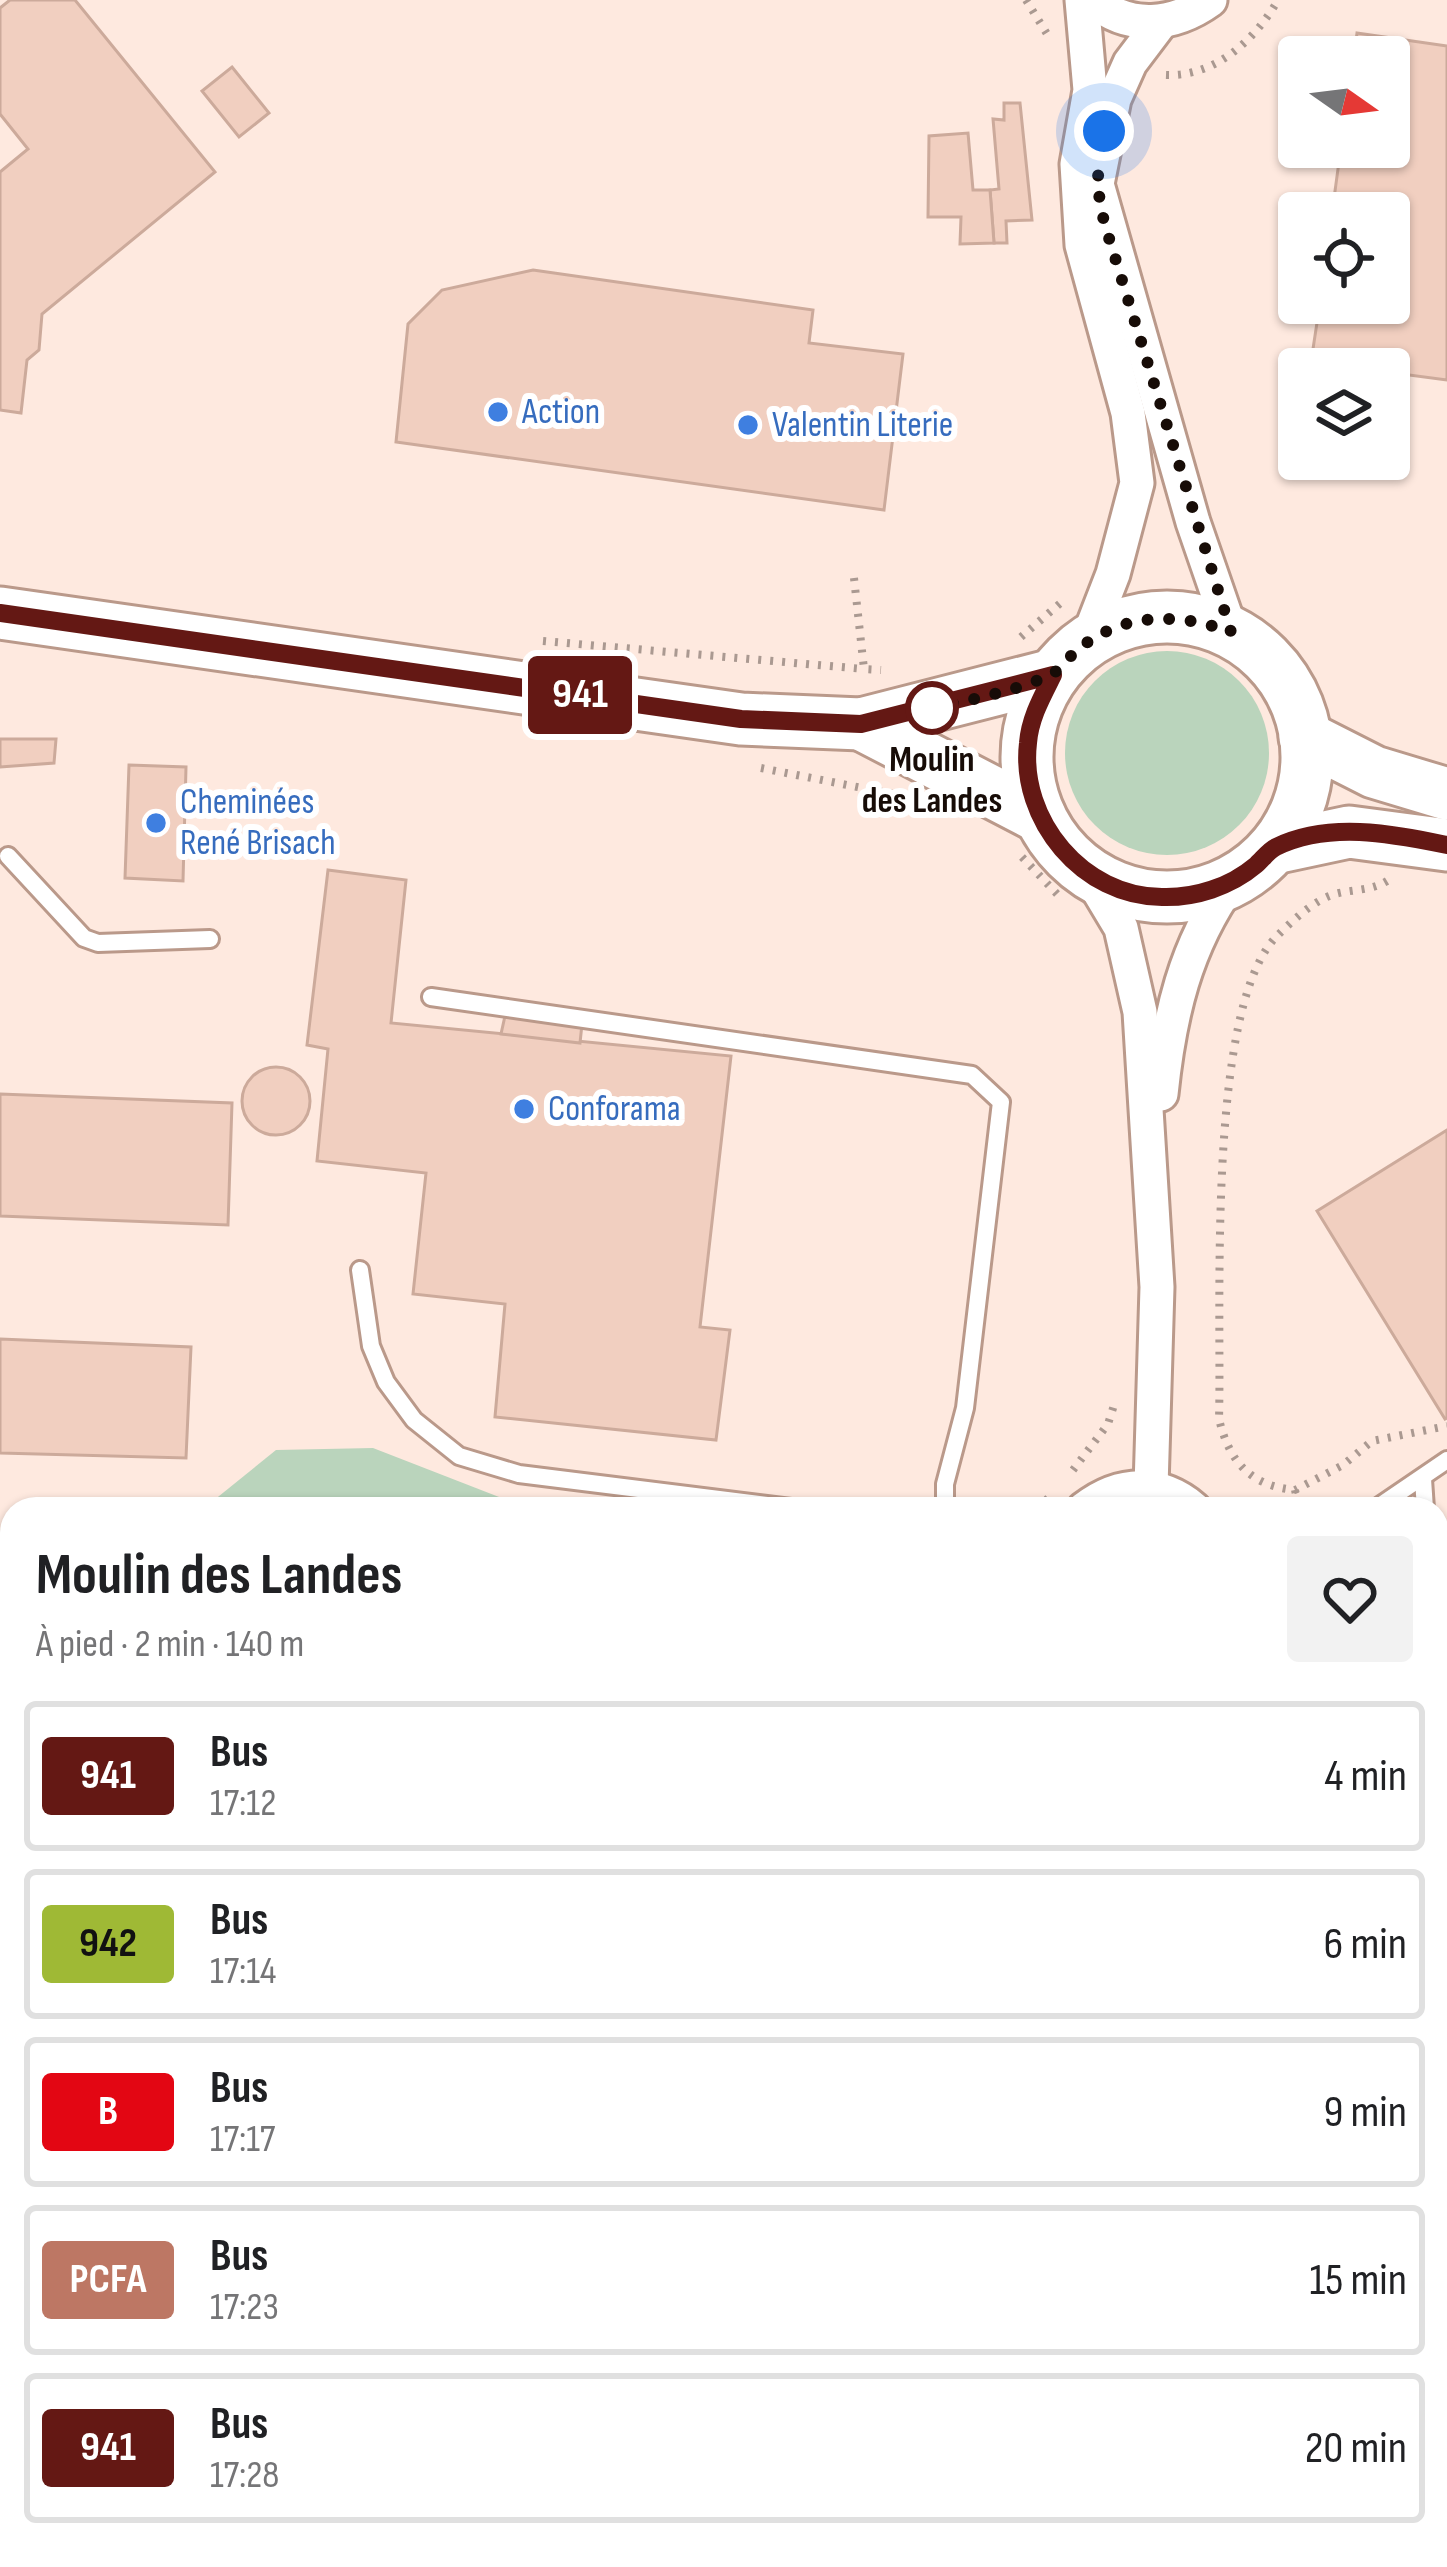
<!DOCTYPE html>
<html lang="fr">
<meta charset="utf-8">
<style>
:root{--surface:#fff;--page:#f2f2f2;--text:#202124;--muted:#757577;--line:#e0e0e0}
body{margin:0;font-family:"Sofia Sans Condensed",sans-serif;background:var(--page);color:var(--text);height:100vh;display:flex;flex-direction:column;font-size:45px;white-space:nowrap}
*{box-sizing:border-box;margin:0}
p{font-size:39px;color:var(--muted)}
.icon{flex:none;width:66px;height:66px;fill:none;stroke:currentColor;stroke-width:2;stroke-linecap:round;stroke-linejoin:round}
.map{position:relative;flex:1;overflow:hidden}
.sheet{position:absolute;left:0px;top:1497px;width:1449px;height:1071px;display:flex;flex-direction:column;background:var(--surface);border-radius:36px 36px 0 0;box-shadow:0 3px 9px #0004}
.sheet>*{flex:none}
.badge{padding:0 24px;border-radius:9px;font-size:42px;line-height:78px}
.needle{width:78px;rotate:104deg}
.controls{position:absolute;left:1278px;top:36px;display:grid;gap:24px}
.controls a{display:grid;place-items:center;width:132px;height:132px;border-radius:12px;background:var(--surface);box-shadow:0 3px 9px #0004;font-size:60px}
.you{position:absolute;width:60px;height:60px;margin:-30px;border:9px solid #fff;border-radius:50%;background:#1a73e8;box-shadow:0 0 0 18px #1a73e833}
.map>.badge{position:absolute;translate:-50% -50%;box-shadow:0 0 0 6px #fff}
.round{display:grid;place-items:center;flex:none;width:126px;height:126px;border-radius:12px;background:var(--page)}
.summary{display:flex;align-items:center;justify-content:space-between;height:204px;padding:0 36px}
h1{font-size:57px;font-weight:700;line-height:90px}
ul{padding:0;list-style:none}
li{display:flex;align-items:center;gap:36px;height:150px;margin:0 24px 18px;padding:0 12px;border:6px solid var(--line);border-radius:12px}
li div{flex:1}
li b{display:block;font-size:45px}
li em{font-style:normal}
li .badge{min-width:132px;font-weight:700;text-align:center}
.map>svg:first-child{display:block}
.green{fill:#bad4bc}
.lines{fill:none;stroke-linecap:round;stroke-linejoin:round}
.stream{stroke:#8cafbf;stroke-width:12}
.building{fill:#f1cfc0;stroke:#ccaa9b;stroke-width:3}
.lane-casing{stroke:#ba998a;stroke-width:22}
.street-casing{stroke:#ba998a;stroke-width:39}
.primary-casing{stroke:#ba998a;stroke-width:57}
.path{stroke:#aa9991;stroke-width:8;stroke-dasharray:3 9;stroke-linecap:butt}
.lane{stroke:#fff;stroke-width:16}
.street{stroke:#fff;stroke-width:33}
.primary{stroke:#fff;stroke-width:51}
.line-casing{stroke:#fff;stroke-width:27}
.line{stroke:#641814;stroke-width:18}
.walk{stroke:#170c07;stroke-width:12;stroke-dasharray:0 21.6}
.shop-dot{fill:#3f7fe0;stroke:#fff;stroke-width:4.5}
.stop-dot{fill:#fff;stroke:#641814;stroke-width:6}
.labels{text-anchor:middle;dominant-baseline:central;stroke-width:12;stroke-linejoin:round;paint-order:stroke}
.shop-label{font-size:36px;fill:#366cbe;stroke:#fff;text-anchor:start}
.stop-label{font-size:36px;font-weight:bold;fill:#170c07;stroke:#fff}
</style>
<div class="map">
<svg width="1447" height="2567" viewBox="0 0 1447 2567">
<rect width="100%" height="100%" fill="#fee9df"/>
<!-- green -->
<g class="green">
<circle cx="1167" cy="753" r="102"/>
<polygon points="373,1448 530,1509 203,1509 276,1450"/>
<polygon points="1437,1649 1447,1654 1447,1871 1437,1875"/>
<polygon points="416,2556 686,2556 680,2567 424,2567"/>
</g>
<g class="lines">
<!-- stream -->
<g class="stream">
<polyline points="1437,2537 1447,2533"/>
<polyline points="1377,2567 1398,2556"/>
</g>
</g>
<!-- building -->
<g class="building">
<polygon points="10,0 75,0 215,172 42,314 39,350 27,360 21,413 0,410 0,172 28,149 0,114 0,8"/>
<polygon points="1357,33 1447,46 1447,380 1311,362 1320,303 1389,303 1389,213 1332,213 1341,147 1389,147 1389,57 1354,57"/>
<polygon points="232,67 269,113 239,137 202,91"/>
<polygon points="1004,103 1020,103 1032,220 1006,221 1007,243 994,243 990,190 999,189 993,119 1004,120"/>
<polygon points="968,133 973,190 990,190 994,243 960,244 961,217 928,217 929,136"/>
<polygon points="533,270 813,310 809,343 903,354 884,510 396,442 408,324 442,290"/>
<polygon points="0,739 56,739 54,763 0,767"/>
<polygon points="129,765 186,767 183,881 125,878"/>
<polygon points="328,870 406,880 391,1023 731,1056 700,1327 730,1330 716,1440 495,1417 505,1304 413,1294 426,1173 317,1161 328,1049 307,1045"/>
<polygon points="505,1016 582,1024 580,1043 501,1034"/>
<circle cx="276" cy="1101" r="34"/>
<polygon points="0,1094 232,1103 228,1225 0,1216"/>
<polygon points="1447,1130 1447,1418 1445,1419 1317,1211"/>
<polygon points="0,1339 191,1347 186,1458 0,1453"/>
</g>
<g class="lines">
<!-- lane casing -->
<g class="lane-casing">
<g id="lane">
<polyline points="8,856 84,938 98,943 210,939"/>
<polyline points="431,997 972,1075 1001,1102 965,1408 945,1484 945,1509"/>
<polyline points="360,1270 371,1346 386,1382 414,1420 459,1456 519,1474 799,1509"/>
<polyline points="1423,1479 1425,1509"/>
<polyline points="1375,1509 1447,1460"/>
<polyline points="1437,1587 1447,1591"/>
</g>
</g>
<!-- street casing -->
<g class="street-casing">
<g id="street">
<polyline points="1082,0 1090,90 1077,164 1082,245 1128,413 1137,483 1113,574 1087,641"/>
<path d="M1093,0C1129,31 1174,26 1210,0"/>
<polyline points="1161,22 1130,63 1114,99 1097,184 1193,522 1231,632"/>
<polyline points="1088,873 1121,928 1140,1012 1157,1287 1151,1487"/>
<path d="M1161,1094C1169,1016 1185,946 1231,882"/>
<path d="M1084,1509C1120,1481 1160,1480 1194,1509"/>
</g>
</g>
<!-- primary casing -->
<g class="primary-casing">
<g id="primary">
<polyline points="0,613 741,719 861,724 1053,675"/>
<circle cx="1167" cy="757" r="140"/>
<polyline points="861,724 1040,817"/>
<polyline points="1305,737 1374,772 1447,794"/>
<polyline points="1274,848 1349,832 1447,845"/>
</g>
</g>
<!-- path -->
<g class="path">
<polyline points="1026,0 1047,34"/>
<path d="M1166,75C1215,77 1255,40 1278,0"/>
<polyline points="854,578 864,669 881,670"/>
<polyline points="1021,637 1064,600"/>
<polyline points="543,641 864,669"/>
<polyline points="761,768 893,794"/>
<polyline points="1022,857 1057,894"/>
<path d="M1387,881C1371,891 1353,889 1335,894C1314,900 1292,921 1276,937C1206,1010 1222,1311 1219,1419C1229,1461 1250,1486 1295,1490L1343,1465L1372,1441L1447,1426"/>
<polyline points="1073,1470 1108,1424 1115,1402"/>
<polyline points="1295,1490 1299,1509"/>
<polyline points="1038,1509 1051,1495"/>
<polyline points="1437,1683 1447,1691"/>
<polyline points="0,2402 12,2398"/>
</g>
<!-- lane -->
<use href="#lane" class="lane"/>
<!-- street -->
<use href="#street" class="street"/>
<!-- primary -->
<use href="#primary" class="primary"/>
</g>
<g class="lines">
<!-- line casing -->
<g class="line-casing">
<path id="line" d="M0,613L741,719L861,724L1053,675C1042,697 1030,718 1028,743C1019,820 1083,897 1162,897C1195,898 1230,887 1256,865C1262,860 1268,851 1276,847C1330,821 1392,834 1447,845"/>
</g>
<!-- line -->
<use href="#line" class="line"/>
<!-- walk -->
<path class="walk" d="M932,708C969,700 1013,692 1048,676C1061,671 1070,654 1082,646C1128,612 1179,613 1231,632L1104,222L1097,184L1104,131"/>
</g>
<!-- markers -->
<g class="shop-dot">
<circle cx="498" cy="412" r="12"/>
<circle cx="748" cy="425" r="12"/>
<circle cx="156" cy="823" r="12"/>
<circle cx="524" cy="1109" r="12"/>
</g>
<circle class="stop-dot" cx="932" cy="708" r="24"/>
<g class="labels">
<!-- shop labels -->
<g class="shop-label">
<text x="522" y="412">Action</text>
<text x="772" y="425">Valentin Literie</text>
<text x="180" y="802">Cheminées<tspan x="180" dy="41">René Brisach</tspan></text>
<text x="548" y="1109">Conforama</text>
</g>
<!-- stop labels -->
<g class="stop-label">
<text x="932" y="760">Moulin<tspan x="932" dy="41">des Landes</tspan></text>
</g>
</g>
</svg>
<div class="controls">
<a><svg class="needle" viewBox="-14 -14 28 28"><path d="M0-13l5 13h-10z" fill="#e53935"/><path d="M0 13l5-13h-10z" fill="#757577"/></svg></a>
<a><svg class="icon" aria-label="locate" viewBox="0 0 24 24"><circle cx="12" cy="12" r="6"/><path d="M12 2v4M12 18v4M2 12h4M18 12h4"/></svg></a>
<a><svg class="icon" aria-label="layers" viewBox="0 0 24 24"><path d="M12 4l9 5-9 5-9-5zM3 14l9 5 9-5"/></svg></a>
</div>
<div class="you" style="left:1104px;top:131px"></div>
<b class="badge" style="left:580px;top:695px;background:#641814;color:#fff">941</b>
<section class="sheet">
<div class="summary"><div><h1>Moulin des Landes</h1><p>À pied · 2 min · 140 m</p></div><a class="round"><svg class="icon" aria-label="heart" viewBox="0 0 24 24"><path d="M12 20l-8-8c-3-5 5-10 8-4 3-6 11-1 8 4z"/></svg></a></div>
<ul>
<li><span class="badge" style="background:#641814;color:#fff">941</span><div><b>Bus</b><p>17:12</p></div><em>4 min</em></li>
<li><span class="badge" style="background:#9fb935;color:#111">942</span><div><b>Bus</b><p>17:14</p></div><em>6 min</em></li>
<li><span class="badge" style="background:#e30613;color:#fff">B</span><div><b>Bus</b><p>17:17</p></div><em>9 min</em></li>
<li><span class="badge" style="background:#bd7764;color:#fff">PCFA</span><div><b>Bus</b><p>17:23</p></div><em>15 min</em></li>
<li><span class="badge" style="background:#641814;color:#fff">941</span><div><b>Bus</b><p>17:28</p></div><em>20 min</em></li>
</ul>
</section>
</div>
